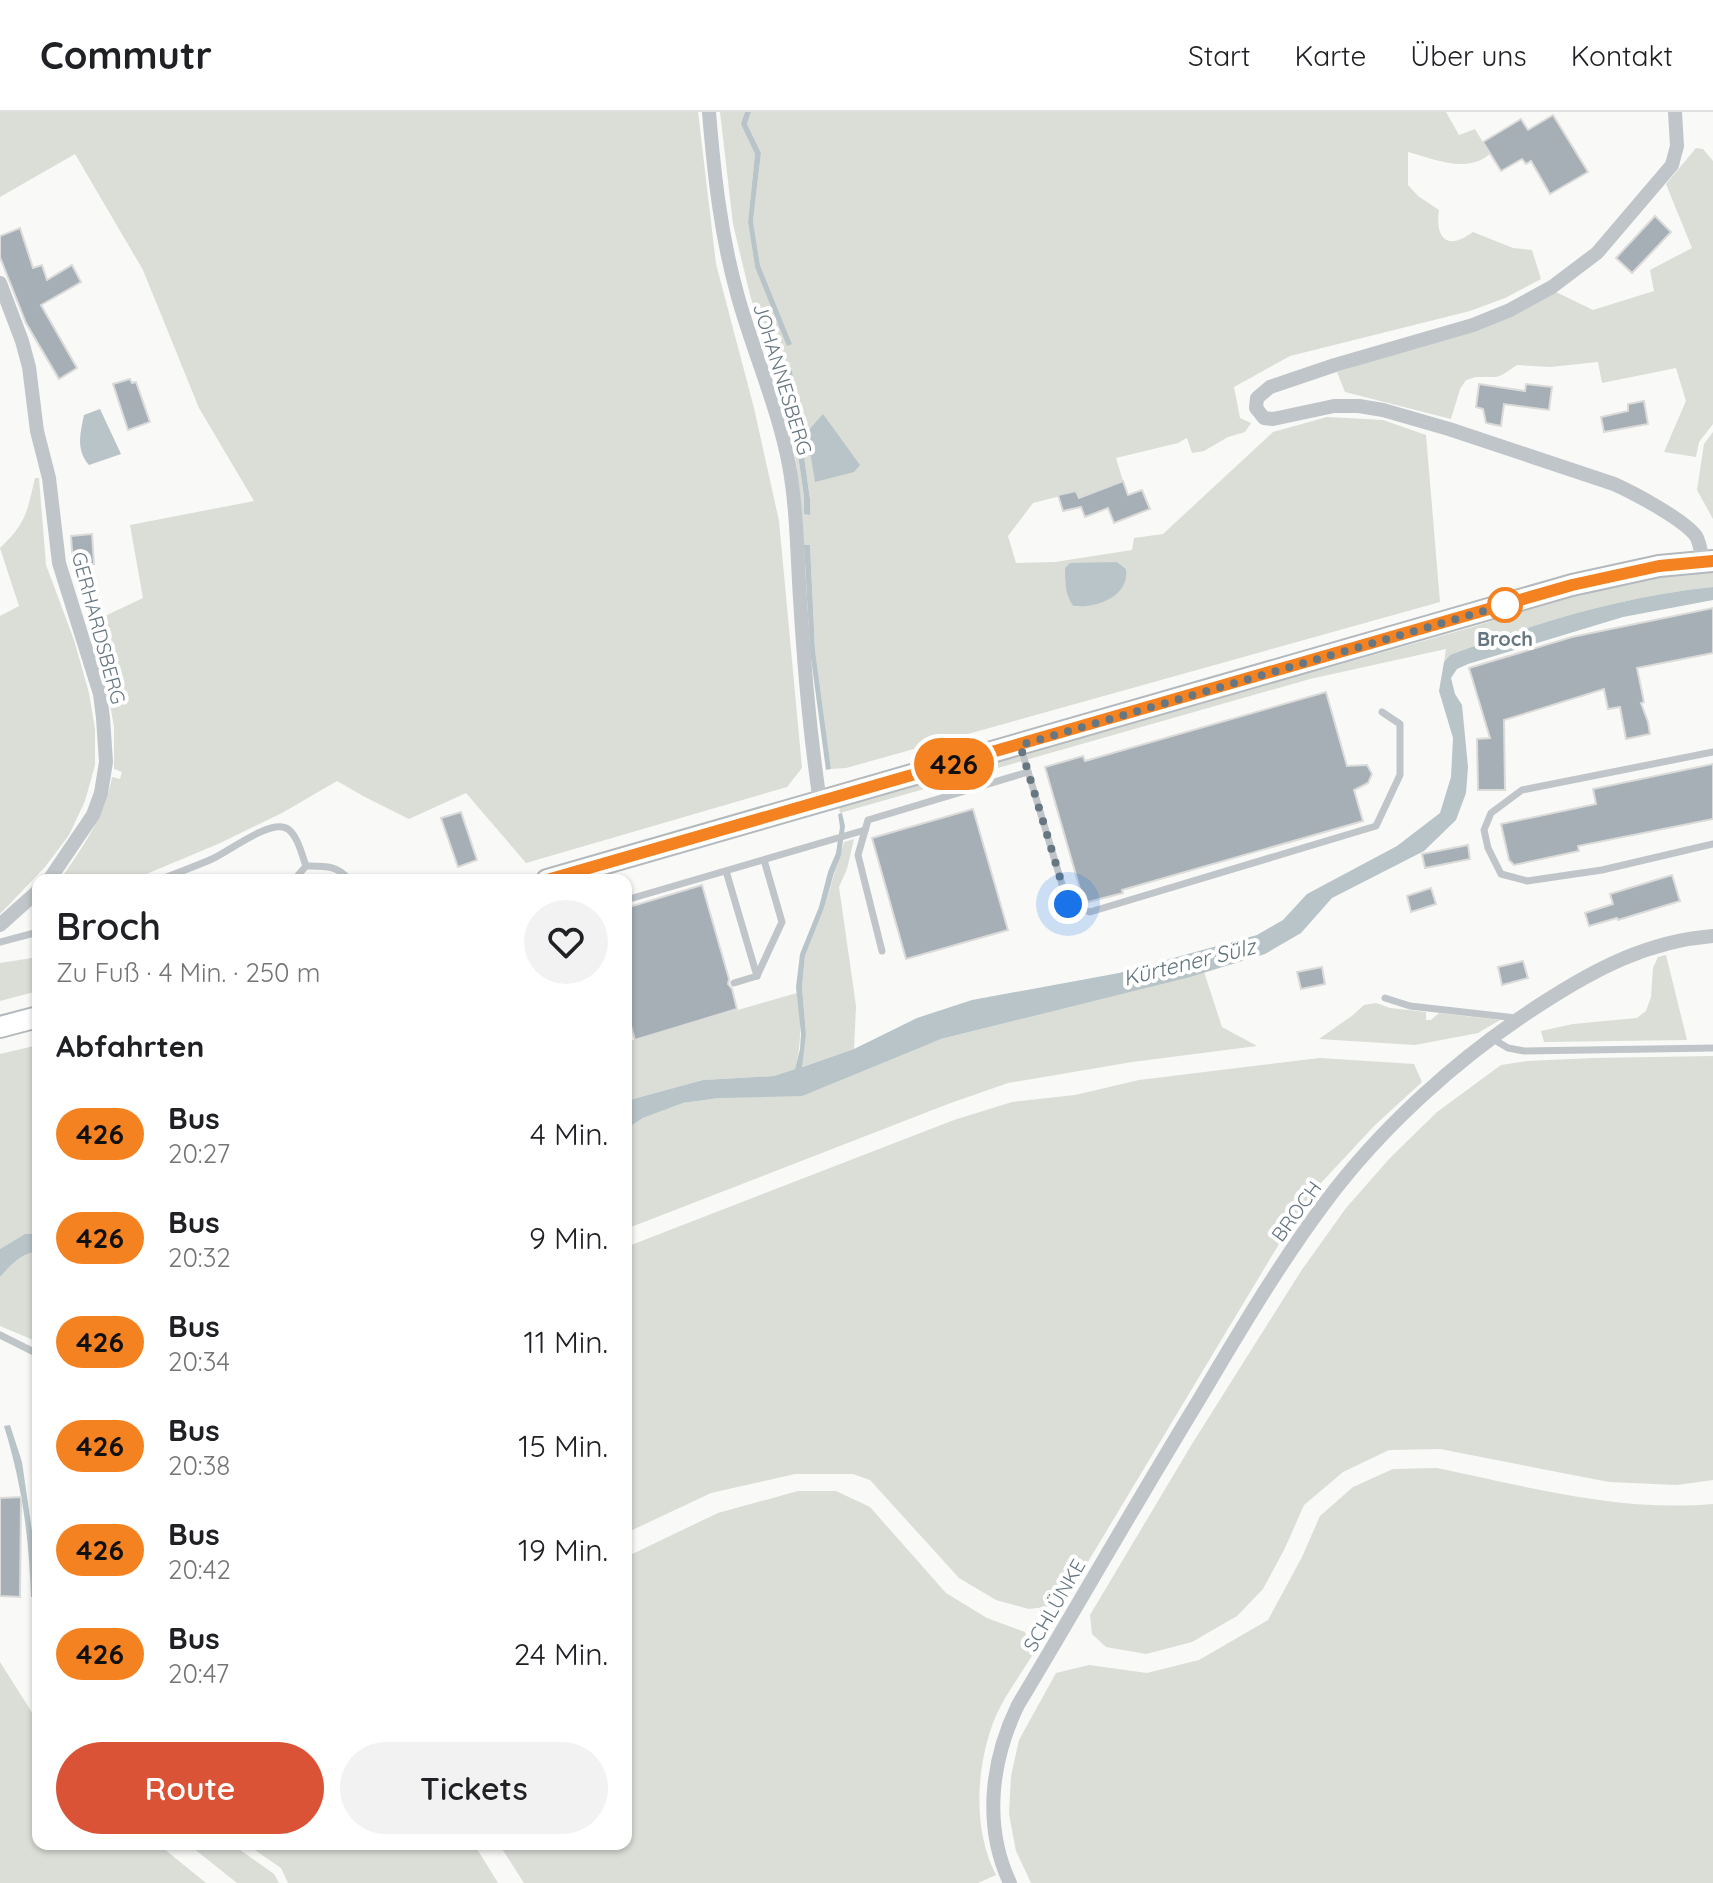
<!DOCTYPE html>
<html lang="de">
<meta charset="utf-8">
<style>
:root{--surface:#fff;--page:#f2f2f2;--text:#202124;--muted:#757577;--line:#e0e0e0;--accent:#db5336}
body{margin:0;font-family:Quicksand,sans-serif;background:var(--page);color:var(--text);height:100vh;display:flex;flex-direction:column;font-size:30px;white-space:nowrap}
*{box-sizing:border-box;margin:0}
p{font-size:26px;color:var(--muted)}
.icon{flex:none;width:44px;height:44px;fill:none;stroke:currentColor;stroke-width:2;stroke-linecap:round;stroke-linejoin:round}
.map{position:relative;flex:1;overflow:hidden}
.drawer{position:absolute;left:32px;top:762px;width:600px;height:976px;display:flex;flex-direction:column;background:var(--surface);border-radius:16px;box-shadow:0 2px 6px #0004}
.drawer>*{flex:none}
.badge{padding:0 16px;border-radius:26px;font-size:28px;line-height:52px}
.you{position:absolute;width:40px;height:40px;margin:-20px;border:6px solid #fff;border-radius:50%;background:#1a73e8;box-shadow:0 0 0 12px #1a73e833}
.map>.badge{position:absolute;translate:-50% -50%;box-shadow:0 0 0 4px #fff}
h2{padding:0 24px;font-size:30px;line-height:72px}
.round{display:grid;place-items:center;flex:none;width:84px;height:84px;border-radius:42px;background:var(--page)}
.overview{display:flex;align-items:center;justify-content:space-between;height:136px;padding:0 24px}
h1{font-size:38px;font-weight:600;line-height:60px}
.action{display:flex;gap:16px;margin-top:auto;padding:16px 24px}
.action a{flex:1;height:92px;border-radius:48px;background:var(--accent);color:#fff;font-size:32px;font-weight:600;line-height:92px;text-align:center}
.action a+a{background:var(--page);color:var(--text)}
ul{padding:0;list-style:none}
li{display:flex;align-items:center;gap:24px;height:104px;padding:0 24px}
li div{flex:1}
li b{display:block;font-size:30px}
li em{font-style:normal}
li .badge{min-width:88px;font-weight:700;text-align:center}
header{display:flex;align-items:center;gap:48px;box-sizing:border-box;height:112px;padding:0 40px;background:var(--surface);border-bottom:2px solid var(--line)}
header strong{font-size:38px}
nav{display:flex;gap:44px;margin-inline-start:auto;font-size:28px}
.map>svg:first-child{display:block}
.green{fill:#daded7;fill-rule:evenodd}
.water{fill:#b8c4c8}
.building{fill:#a5afb5;stroke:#dbdbda;stroke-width:2}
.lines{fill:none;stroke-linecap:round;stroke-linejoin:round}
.secondary-casing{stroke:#b3b9bd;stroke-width:24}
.service{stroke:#c0c5c9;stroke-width:7}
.minor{stroke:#c0c5c9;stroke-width:14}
.secondary{stroke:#fff;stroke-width:20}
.line-casing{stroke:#fff;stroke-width:18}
.line{stroke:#f58220;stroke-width:12}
.walk{stroke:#667781;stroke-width:8;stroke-dasharray:0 14.4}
.stop-dot{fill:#fff;stroke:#f58220;stroke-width:4}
.labels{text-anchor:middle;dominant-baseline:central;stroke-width:8;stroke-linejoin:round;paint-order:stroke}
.street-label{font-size:20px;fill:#667781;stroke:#fff}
.stop-label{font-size:20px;font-weight:bold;fill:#667781;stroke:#fff}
.water-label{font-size:22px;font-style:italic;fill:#60757b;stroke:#fff}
</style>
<header>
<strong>Commutr</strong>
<nav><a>Start</a><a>Karte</a><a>Über uns</a><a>Kontakt</a></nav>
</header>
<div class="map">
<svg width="1713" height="1771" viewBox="0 0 1713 1771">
<rect width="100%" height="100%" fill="#f9f9f7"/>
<!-- green -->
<g class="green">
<path d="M0,0H698L716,152L754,296L779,409L802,656L787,675L526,751L466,681L409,707L365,685L337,669L282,701L218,732L132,768H60C82,736 105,704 112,665L120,667L122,660L114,657V615L105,564L90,511L143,486L130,413L254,389L199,296L143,158L75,42L0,85Z"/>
<path d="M720,0H745L742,12L755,42L748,110L755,155L792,232L760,153L753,109L761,41L747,12L751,0H1446L1459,23L1475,17L1490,42C1466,62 1435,47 1408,40V73L1418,84L1439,98C1435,127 1447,139 1473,120L1513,136L1532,138L1541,167L1505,186L1470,199L1290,244L1234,275L1240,306L1251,311L1245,320L1228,325L1204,339L1192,341L1187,326L1178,331L1116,346L1123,369L1079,386L1076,380L1033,391L1008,424L1016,451L1055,450L1132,438L1134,426L1163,422L1273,320L1327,305L1383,308L1426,323L1440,490L846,656L831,657L815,538L810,433H807L804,447L800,383L793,328L782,285L750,183L733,112ZM786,258H792L810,387L804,402V385ZM1117,450L1126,457L1080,495L1073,494L1069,487L1065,468Z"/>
<polygon points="1696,36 1703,37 1713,49 1713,312 1699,330 1696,345 1664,340 1686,289 1676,256 1602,271 1598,250 1550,255 1517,253 1502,263 1496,265 1476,265 1466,268 1460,277 1451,307 1345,280 1337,260 1476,217 1556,180 1593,198 1654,179 1650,158 1692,136 1666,72"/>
<polygon points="1713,320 1713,407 1697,378 1704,332"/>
<path d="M35,366H39L46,453L74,528L89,581L95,617V653L85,689L69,723L45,755L0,802V504L19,494L0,436C27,411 27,399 35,366Z"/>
<path d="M1713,460V475C1623,484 1535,511 1450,543L1444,550L1446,537L1310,567L840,701L839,694L1469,516C1548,492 1629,464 1713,460Z"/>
<polygon points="854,727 847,757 839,775 856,894 854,937 801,955 806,922 802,875 805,844 824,796 844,730"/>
<polygon points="1666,843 1687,928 1544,930 1541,919 1573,912 1637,906 1646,899 1651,885 1653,856 1658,845"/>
<polygon points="38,845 38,879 0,889 0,851"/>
<polygon points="1204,860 1222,915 1257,934 1132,950 1008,971 948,992 626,1117 626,1017 643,1006 683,991 719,986 878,951 941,927"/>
<path d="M797,881C801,908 802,931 795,957L774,964L703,968L633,987L626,992V930Z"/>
<polygon points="1376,891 1390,896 1426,900 1426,908 1431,908 1439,901 1500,908 1478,921 1415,933 1319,927 1353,903 1364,893"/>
<polygon points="38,933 38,1121 25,1122 0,1137 0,942"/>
<polygon points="1713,944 1713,1368 1677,1373 1609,1370 1440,1337 1389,1338 1343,1360 1304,1393 1285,1436 1263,1477 1237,1504 1192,1530 1146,1542 1106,1535 1092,1522 1090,1503 1192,1332 1301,1159 1346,1096 1390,1046 1437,1000 1501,953 1527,949 1594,946"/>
<polygon points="1320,946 1414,952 1422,970 1374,1014 1321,1071 1282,1127 1062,1493 1029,1497 996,1488 959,1466 870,1368 853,1362 795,1362 711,1381 626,1421 626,1135 954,1008 1012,990 1075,983 1139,968"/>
<path d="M38,1139V1230L0,1214V1165C13,1151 19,1143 38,1139Z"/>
<path d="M1437,1356C1529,1375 1618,1400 1713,1392V1771H1031L1016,1739L1009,1702L1011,1664L1019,1628L1056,1561L1089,1553L1147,1561L1199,1548L1268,1508L1302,1445L1320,1404L1353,1375L1393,1357Z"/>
<path d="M798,1379H836L870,1395L946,1481L987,1506L1025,1520L1033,1542C1021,1562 1004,1585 995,1606C976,1653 972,1717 996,1763L978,1771H524L499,1732H626V1445L718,1401Z"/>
<polygon points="0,1550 38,1610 38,1732 158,1732 206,1771 0,1771"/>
<polygon points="188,1732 232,1732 274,1762 279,1771 237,1771"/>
<polygon points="246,1732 474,1732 498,1771 288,1771 281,1756"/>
</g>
<!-- water -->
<g class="water">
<polygon points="745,0 751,0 747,12 761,41 753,109 760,153 792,232 787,234 755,155 748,110 755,42 741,12"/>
<polygon points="786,258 792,258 810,387 810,403 804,402 804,385"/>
<path d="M100,297L121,342L89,353C76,338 80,322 84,303Z"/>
<polygon points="823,302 860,353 854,360 815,370 807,320"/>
<polygon points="804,433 810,433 815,538 831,657 826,658 810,539"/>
<path d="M1117,450L1126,457C1130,484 1096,497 1073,494C1065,483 1065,469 1065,456L1070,451Z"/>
<path d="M1713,475V488L1623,505L1468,552L1457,557L1451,566L1455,582L1462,593L1468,655L1466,681L1456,708L1424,739L1332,786L1301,821L1265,842L1190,865L941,927L802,984L719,986L683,991L643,1006L626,1017V992L633,987L703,968L774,964L795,957L800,937L801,922L796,875L800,842L819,795L828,760L836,741L840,715L838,702L842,701L845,714L841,743L834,761L824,796L805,844L802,875L806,922L802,955L854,937L917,906L972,888L1119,861L1257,823L1283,808L1307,782L1397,734L1440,701L1451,665L1453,626L1439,579L1444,550L1450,543C1535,511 1623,484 1713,475Z"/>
<path d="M38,1121V1139C19,1143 13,1151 0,1165V1137L25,1122Z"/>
<path d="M10,1313L22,1350L34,1433L33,1485H31C29,1425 22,1372 4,1314Z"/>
</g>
<!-- building -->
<g class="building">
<polygon points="1553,3 1588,60 1550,82 1531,49 1526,52 1522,47 1501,59 1483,30 1521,7 1528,18"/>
<polygon points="1655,104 1671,120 1632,161 1616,146"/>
<polygon points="20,116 33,156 42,153 47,168 72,153 81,170 41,193 77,256 59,267 26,211 0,145 0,124"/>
<polygon points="130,267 132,271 136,270 150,310 128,318 113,272"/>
<polygon points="1479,272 1525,279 1526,272 1552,275 1549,298 1504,292 1501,314 1486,311 1483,297 1476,295"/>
<polygon points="1644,289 1648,312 1604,320 1601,305 1628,299 1628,292"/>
<polygon points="1123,369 1128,383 1142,378 1150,397 1114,411 1108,396 1085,405 1081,395 1063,399 1058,383 1076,379 1079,386"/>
<polygon points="92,422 94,452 73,453 71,424"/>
<polygon points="1713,496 1713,541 1637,556 1644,590 1641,591 1648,610 1650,622 1626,627 1620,595 1608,597 1604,577 1504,608 1505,678 1478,678 1477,627 1490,626 1469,556 1572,525"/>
<polygon points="1326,580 1347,654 1367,653 1372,662 1368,671 1354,678 1363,709 1122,778 1123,781 1084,791 1045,655 1083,644 1085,649"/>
<polygon points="1713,652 1713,707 1578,734 1579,739 1514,753 1509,748 1501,712 1596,692 1593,677"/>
<polygon points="973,697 1008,818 906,847 872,726"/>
<polygon points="461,700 477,748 458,755 441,706"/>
<polygon points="1468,733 1470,747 1425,756 1422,742"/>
<polygon points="1672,763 1680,789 1618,808 1617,806 1589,814 1585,801 1613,792 1610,782"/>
<polygon points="702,773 729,867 728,872 732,877 737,897 635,928 626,896 626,796"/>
<polygon points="1431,776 1436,792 1411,800 1407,784"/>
<polygon points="1523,849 1528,866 1502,873 1498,855"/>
<polygon points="1322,855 1325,872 1301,877 1297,860"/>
<polygon points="21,1385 20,1485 0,1484 0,1386"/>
</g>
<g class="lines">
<!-- secondary casing -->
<g class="secondary-casing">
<g id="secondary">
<polyline points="547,768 1572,473 1659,454 1713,449"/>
<polyline points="0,915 38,905"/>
</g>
</g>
<!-- service -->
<g class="service">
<polyline points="1020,633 1068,792 1090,800 1376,714 1400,663 1400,612 1382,600"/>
<polyline points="1713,640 1522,678 1491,701 1484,718 1488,736 1501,762 1527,769 1602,758 1713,732"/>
<polyline points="726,759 757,864 734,871"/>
<path d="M159,768C176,761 194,755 212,747C228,740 269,708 286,716C297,721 302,743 306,754C324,754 338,753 349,768"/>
<polyline points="294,768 306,754"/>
<polyline points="626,788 865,718"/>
<polyline points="0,830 38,820"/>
<polyline points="882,839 858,743 868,708 1028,660"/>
<polyline points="757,864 782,810 764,748"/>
<polyline points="1385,886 1410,894 1516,906"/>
<polyline points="1493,927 1508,936 1524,939 1713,936"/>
<polyline points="0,1223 38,1242"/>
</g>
<!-- minor -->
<g class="minor">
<path d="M709,0C714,62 721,125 738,185C754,242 778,295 789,353C797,397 797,441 800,486C804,554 810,623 820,690"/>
<path d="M1675,0L1677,34L1672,53L1597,141L1552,175L1510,198L1473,213L1335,253L1270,275L1257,286L1256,296L1264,306L1273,307L1334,294H1359L1383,298L1449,317L1614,372C1634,381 1683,407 1696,424C1700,431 1701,441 1703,449"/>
<polyline points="0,171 22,229 29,255 37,319 49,366 59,451 100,582 103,606 106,650 101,681 93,703 49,768"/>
<polyline points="0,813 38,779"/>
<path d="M1010,1771C983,1714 991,1648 1018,1593C1078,1493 1136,1391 1197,1291C1237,1224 1277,1155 1324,1092C1381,1015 1460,944 1541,892C1595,857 1648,829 1713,824"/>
</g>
<!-- secondary -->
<use href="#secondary" class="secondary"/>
</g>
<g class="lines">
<!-- line casing -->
<g class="line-casing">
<polyline id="line" points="547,768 1572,473 1659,454 1713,449"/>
</g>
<!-- line -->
<use href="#line" class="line"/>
<!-- walk -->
<polyline class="walk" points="1068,792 1020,633 1508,492 1505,493"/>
</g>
<!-- markers -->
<circle class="stop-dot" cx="1505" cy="493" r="16"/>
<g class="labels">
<!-- street labels -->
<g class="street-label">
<text transform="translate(783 267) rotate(73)">JOHANNESBERG</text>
<text transform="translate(99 516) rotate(75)">GERHARDSBERG</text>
<text transform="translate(1296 1099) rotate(-54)">BROCH</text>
<text transform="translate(1054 1493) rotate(-60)">SCHLÜNKE</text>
</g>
<!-- stop labels -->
<g class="stop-label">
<text x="1505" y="526">Broch</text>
</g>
<!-- water labels -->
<g class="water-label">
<text transform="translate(1189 850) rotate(-14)">Kürtener Sülz</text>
</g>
</g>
</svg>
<div class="you" style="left:1068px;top:792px"></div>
<b class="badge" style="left:954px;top:652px;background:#f58220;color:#111">426</b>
<section class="drawer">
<div class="overview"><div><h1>Broch</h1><p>Zu Fuß · 4 Min. · 250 m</p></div><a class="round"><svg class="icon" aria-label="heart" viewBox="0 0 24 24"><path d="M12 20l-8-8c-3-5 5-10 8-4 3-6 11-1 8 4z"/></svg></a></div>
<h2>Abfahrten</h2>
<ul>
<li><span class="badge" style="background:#f58220;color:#111">426</span><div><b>Bus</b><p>20:27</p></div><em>4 Min.</em></li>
<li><span class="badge" style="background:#f58220;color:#111">426</span><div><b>Bus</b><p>20:32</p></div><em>9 Min.</em></li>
<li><span class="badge" style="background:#f58220;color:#111">426</span><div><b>Bus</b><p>20:34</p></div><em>11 Min.</em></li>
<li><span class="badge" style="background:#f58220;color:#111">426</span><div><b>Bus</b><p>20:38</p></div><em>15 Min.</em></li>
<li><span class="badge" style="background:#f58220;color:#111">426</span><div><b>Bus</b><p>20:42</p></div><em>19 Min.</em></li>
<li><span class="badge" style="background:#f58220;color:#111">426</span><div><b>Bus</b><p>20:47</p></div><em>24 Min.</em></li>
</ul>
<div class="action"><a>Route</a><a>Tickets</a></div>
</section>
</div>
